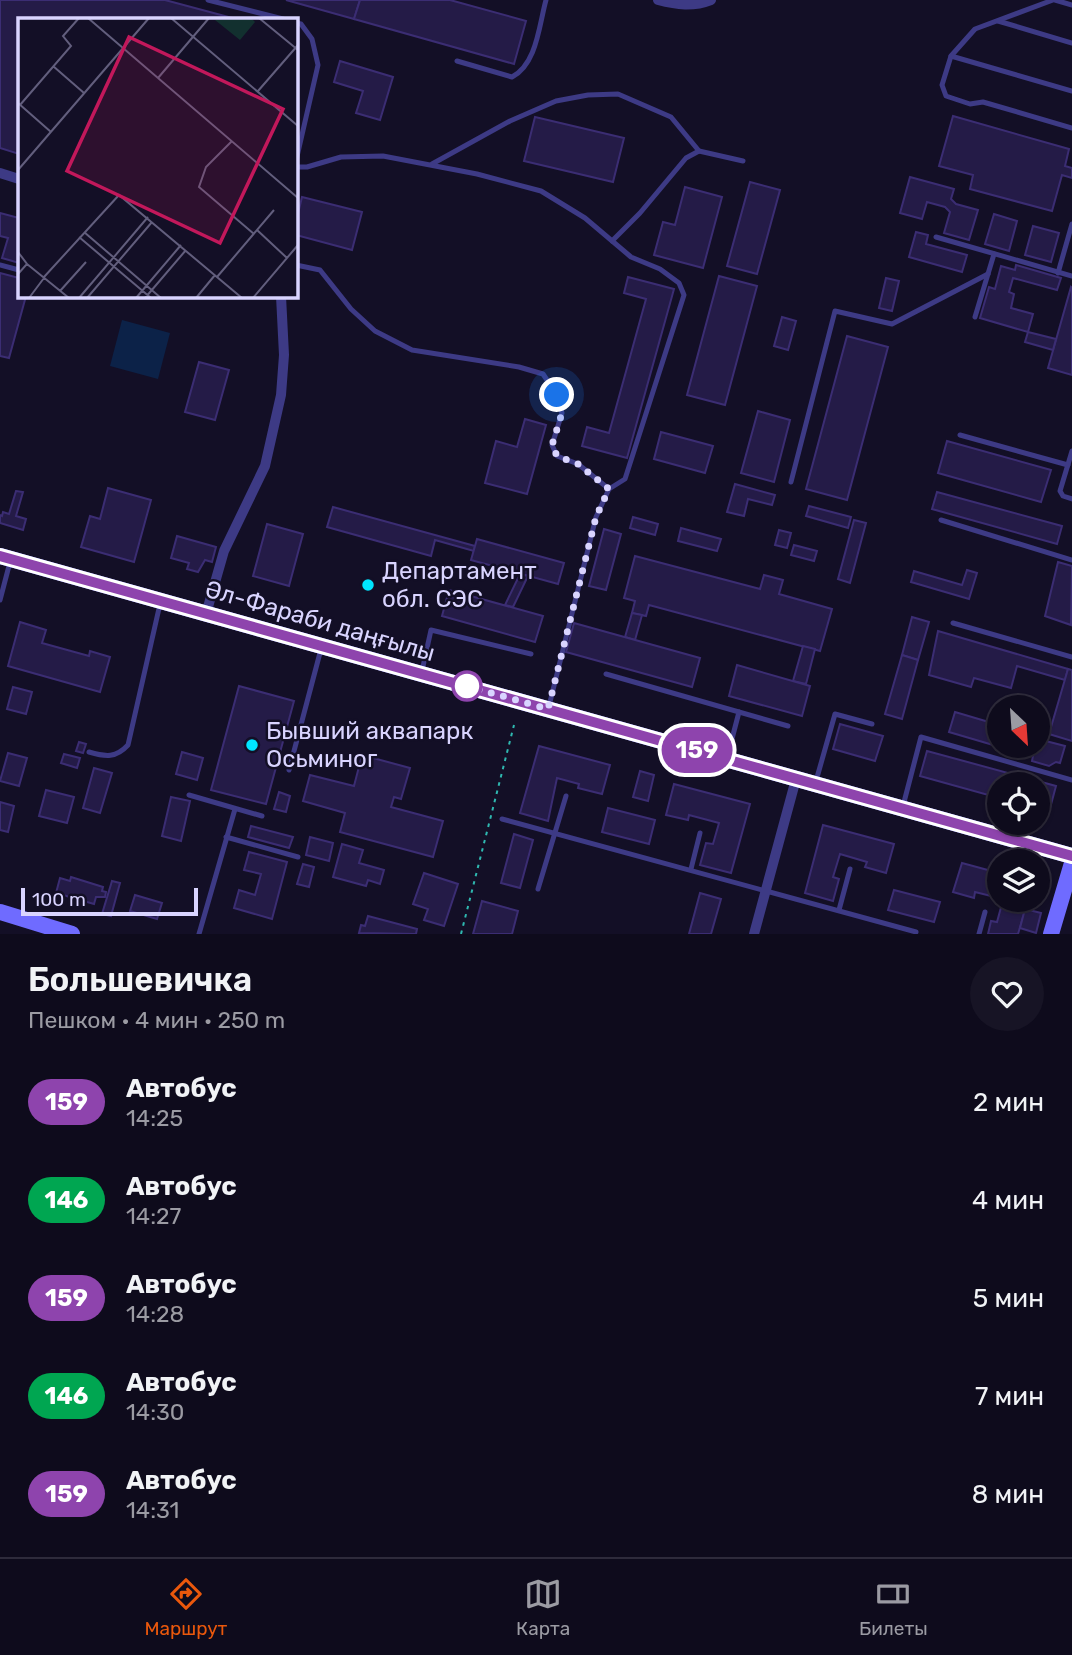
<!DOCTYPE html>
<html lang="ru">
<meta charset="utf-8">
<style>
:root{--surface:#0e0b1c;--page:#171425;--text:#f1f3f6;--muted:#9b9ba3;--line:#2e2b3b;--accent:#ea580c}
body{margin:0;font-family:Rubik,sans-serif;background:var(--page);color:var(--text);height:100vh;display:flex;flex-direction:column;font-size:26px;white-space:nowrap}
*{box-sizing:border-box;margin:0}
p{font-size:23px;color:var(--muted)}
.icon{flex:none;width:38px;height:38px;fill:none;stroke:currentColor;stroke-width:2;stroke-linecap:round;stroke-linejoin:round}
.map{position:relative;height:934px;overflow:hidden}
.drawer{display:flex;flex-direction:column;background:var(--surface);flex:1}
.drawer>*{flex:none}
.badge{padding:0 14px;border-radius:23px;font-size:24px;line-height:46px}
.needle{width:46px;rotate:155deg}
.tools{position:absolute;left:987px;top:695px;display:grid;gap:14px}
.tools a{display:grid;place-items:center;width:63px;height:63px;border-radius:50%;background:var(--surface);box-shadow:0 2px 5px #0004,0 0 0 2px var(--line);font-size:35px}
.scale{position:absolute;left:21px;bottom:18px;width:177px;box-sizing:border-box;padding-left:7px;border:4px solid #d9d4ff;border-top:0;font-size:19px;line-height:24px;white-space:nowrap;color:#d9d4ff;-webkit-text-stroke:5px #130f26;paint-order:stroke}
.you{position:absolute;width:35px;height:35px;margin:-18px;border:5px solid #fff;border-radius:50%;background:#1a73e8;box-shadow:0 0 0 10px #1a73e833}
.map>.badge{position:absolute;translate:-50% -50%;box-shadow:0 0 0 4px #fff}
.round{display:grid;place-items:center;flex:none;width:74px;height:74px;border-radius:37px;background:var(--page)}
.summary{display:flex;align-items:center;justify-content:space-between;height:119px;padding:0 28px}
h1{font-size:33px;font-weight:600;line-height:52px}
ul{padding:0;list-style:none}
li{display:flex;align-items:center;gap:21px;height:98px;padding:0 28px}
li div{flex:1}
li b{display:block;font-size:26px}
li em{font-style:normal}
li .badge{min-width:77px;font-weight:700;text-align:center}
.tabs{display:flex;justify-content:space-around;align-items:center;height:98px;border-top:2px solid var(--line);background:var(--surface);font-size:19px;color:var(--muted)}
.tabs a{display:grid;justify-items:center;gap:4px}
.tabs .selected{color:var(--accent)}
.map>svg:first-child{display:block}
.water{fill:#0c2248}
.building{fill:#241b47;stroke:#3b2d73;stroke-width:2}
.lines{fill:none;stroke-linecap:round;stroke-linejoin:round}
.path{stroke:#2fb8b0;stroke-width:2;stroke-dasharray:3.5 5;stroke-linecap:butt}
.service{stroke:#3d3a85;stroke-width:5}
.minor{stroke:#3d3a85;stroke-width:10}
.secondary{stroke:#6f6bff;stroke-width:16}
.line-casing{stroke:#fff;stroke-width:16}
.line{stroke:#8e44ad;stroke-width:10}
.walk{stroke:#d9d4ff;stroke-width:7;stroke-dasharray:0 12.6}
.poi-dot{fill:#00e5ff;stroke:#130f26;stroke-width:2.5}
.stop-dot{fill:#fff;stroke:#8e44ad;stroke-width:3.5}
.labels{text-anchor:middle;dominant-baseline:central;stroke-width:5;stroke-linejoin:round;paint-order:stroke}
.poi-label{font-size:24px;fill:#d9d4ff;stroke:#130f26;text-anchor:start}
.street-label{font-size:24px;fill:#d9d4ff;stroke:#130f26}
.inset-road{fill:none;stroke:#625e7d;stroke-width:2}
.view{fill:#c2185b;fill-opacity:0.15;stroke:#c2185b;stroke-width:3.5}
.inset-edge{fill:none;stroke:#d9d4ff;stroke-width:3.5}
</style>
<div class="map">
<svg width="1072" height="934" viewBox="0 0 1072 934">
<rect width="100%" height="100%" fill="#130f26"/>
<!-- water -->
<polygon class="water" points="122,320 170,333 158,379 110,366"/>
<!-- building -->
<g class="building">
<polygon points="0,0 165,0 236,19 19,19 19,154 0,148"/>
<polygon points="286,0 360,0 354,19"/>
<polygon points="360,0 450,0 526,21 514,64 354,19"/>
<polygon points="340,61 393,77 380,120 356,113 363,91 334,82"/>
<polygon points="953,116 1069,149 1065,166 1072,168 1072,178 1062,175 1052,211 970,189 973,175 939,166"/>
<polygon points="535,117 624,138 613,182 524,161"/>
<polygon points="910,177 954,189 951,199 956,204 978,210 969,240 944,233 950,212 945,207 927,202 922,219 900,213"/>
<polygon points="750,182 780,190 757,274 727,266"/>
<polygon points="685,187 722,197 703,268 654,255 663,222 675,225"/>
<polygon points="302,197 362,212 352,250 296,235 296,222"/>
<polygon points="0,213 19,218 19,263 2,258 8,238 0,236"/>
<polygon points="994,214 1017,221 1009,251 985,244"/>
<polygon points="1033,226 1059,233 1051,262 1025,255"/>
<polygon points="916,232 928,235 926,244 967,255 962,272 909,257"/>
<polygon points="1016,265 1061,278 1057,290 1013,278 1009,292 1014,294 1011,308 1033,314 1028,332 980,318 989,287 995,289 1001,266 1015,270"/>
<polygon points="0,273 19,278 19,296 26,296 9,358 0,356"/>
<polygon points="719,276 757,286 725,405 687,395"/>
<polygon points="628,277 674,289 627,458 582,446 587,427 609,433 646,299 624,293"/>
<polygon points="886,278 899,281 892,311 879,308"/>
<polygon points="1071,287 1072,288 1072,375 1048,368"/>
<polygon points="782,317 796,321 788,350 774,346"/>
<polygon points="1028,332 1056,339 1053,350 1025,342"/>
<polygon points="847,336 888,347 847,500 806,489"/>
<polygon points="199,362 229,370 215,420 185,412"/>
<polygon points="758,411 790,420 774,482 741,473"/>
<polygon points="525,419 546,425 527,494 485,483 496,441 517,447"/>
<polygon points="661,432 713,446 705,473 654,459"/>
<polygon points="947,441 1051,470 1041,502 938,473"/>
<polygon points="735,484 775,495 772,505 748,499 744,516 727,512"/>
<polygon points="108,488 151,500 134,562 81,547 90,516 100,519"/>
<polygon points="16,491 23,492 16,516 26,519 23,530 0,523 0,515 2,516 3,512 9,514"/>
<polygon points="937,492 1062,526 1057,544 932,509"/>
<polygon points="809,506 851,517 848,528 806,516"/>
<polygon points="333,507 475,546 474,551 435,540 431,556 327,527"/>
<polygon points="633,517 658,524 655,535 630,528"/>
<polygon points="854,520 866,523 850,583 838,579"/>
<polygon points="267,524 303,534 289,586 253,576"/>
<polygon points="681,528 721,539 717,551 678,541"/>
<polygon points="604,529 621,534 606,590 589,586"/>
<polygon points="779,530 791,533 787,548 775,545"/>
<polygon points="177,536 216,547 212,562 205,560 198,572 187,569 189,563 171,558"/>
<polygon points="477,539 564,563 558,584 471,560"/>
<polygon points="794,545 817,551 814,561 791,555"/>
<polygon points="635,556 760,589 764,575 783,580 779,594 832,609 820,651 649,605 646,616 632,613 635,601 624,598"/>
<polygon points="1058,562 1072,566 1071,625 1045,616"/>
<polygon points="967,570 977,573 969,599 911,582 914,571 962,585"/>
<polygon points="520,574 528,576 513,607 505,605"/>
<polygon points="449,590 543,616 535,642 442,616"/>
<polygon points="632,613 642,615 635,640 625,637"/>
<polygon points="912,617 929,622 918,660 902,655"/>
<polygon points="20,622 46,630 42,643 89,656 90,651 110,657 100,692 8,666"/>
<polygon points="574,623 700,658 692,687 566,652"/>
<polygon points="938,631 1068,669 1065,680 1017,666 1011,688 974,678 971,687 929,675"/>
<polygon points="803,646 815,649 806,684 793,681"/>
<polygon points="902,655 918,660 902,719 885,714"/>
<polygon points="737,665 810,686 802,716 729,696"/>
<polygon points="1068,669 1072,670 1072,741 1049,734"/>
<polygon points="239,686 294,701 266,804 211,790"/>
<polygon points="13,687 32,692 26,714 7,709"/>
<polygon points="955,712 999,725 999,746 1011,746 1010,750 949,732"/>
<polygon points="840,724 883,736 875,761 833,749"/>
<polygon points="1038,739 1065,746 1060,763 1056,762 1049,766 1032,761 1033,756 1030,755 1033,746 1038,746"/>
<polygon points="79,742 86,744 83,753 76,751"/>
<polygon points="539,746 610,765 602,794 578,788 579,784 557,778 548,821 520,813"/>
<polygon points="927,751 1056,786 1049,812 1038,809 1038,784 999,784 999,798 920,776"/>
<polygon points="182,752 203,758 197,780 176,774"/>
<polygon points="8,753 27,758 19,786 0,781"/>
<polygon points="64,754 80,758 77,768 61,763"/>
<polygon points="362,755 410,768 401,799 394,797 391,807 443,821 433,857 340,832 345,813 303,801 310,775 354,786"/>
<polygon points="94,768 112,773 100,813 83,808"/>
<polygon points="640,771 654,775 648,801 633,797"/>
<polygon points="674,784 750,804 731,873 700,865 706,843 713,844 719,823 689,815 688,820 666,815"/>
<polygon points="46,790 74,797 67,823 39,816"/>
<polygon points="279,792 290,796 286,812 274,809"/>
<polygon points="171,797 190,801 181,841 162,836"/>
<polygon points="0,802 14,806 8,832 0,830"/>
<polygon points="608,808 655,820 649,844 602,832"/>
<polygon points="823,825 894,844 886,873 865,867 867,862 840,854 833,877 839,879 833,901 805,893"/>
<polygon points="251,826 293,837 289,848 248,837"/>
<polygon points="514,834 533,840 520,888 501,883"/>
<polygon points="310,837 333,843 329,861 306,855"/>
<polygon points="342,844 363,850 359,863 384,870 380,884 368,880 366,886 333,877"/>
<polygon points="249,852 287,862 272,919 234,908 239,890 255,895 261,874 244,870"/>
<polygon points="962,863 999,873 999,898 975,892 974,898 953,892"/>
<polygon points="303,864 314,867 309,887 297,884"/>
<polygon points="424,873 458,884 444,926 424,920 428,909 413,904"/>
<polygon points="71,877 103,887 102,891 106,892 105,897 96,897 94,904 56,893 60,878 70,881"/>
<polygon points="112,881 120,883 111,916 102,914"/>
<polygon points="894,890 940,902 934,922 888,910"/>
<polygon points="700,893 721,899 711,934 689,934"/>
<polygon points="135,895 162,903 157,919 130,911"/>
<polygon points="1003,900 1028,900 1018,934 988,934 991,921 997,922"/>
<polygon points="482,901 518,911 512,934 473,934"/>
<polygon points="1025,909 1041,913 1036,933 1020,928"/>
<polygon points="368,916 417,929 416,934 359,933 361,925 365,926"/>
</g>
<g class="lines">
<!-- path -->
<polyline class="path" points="461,934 514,725"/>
<!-- service -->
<g class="service">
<polyline points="208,0 283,19"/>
<polyline points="1053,0 975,29 951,56 942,85 946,96 970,104 983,102 1072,128"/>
<polyline points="1055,0 1072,5"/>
<polyline points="998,21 1072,43"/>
<polyline points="296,23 301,24 312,39 318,65 296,161"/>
<polyline points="951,56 1072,91"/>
<path d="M457,61L512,77C537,64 539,25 546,0"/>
<polyline points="432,164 510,121 556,101 588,95 618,94 671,117 699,151"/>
<polyline points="296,167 307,167 341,157 383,156 477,174 541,191 585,218 631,257 660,269 679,283 684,295 625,479 609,489 596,517 549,706"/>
<polyline points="936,237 1072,276"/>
<polyline points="612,241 640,213 686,158 699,151 743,161"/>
<polyline points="0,265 19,270"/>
<polyline points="296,265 320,270 351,309 375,331 412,350 519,367 543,374 557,395 562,413 552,445 557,456 578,464 609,489"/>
<polyline points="1058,273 1072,224"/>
<polyline points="975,317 994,254"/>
<polyline points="960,435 1068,465"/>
<polyline points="1072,451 1060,491 1063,496 1072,499"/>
<polyline points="791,482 835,311 892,324 988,274"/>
<polyline points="941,520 1072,560"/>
<polyline points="0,600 10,562"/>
<polyline points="953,623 1072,657"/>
<polyline points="422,671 431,630 531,654"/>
<polyline points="606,674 788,726"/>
<path d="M89,752C106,757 116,758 128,745L160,604"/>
<polyline points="727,758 739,712"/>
<polyline points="289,770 321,649"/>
<polyline points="816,781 835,714 872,724"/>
<polyline points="189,795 262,816"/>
<polyline points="903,806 921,737 1072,780"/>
<polyline points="502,819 916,932"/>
<polyline points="226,837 298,857"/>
<polyline points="691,869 700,833"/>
<polyline points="538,889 566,796"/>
<polyline points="839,910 850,869"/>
<polyline points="199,934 235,809"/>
<polyline points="979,934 985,912"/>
</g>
<!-- minor -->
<g class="minor">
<path d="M658,0C677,5 693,7 711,0"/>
<polyline points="0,173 19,179"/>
<polyline points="206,614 224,551 265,466 281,395 284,355 281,296"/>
<polyline points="754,934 796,779"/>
</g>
<!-- secondary -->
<g class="secondary">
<polyline points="0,556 1072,856"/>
<polyline points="0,912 72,934"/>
<polyline points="1051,934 1072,863"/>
</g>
</g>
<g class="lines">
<!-- line casing -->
<g class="line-casing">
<polyline id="line" points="0,556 1072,856"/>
</g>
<!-- line -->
<use href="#line" class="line"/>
<!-- walk -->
<polyline class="walk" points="467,686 548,709 596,517 609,489 578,464 557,456 552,445 562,413 557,395"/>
</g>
<!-- markers -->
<g class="poi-dot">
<circle cx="368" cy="585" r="7"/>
<circle cx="252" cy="745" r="7"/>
</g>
<circle class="stop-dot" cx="467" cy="686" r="14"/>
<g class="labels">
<!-- poi labels -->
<g class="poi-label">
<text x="382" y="571">Департамент<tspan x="382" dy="28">обл. СЭС</tspan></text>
<text x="266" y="731">Бывший аквапарк<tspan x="266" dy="28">Осьминог</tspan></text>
</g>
<!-- street labels -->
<g class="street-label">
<text transform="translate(320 621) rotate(16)">Әл-Фараби даңғылы</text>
</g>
</g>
<!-- overview -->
<g transform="translate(18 18)">
<rect width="280" height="280" fill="#130f26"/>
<path d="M233,0L237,4L222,22L197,2Z" fill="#12302f"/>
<path class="inset-road" d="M70,0L280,180M153,0L280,108M241,0L280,32M35,48L66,75M140,60L191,0M240,73L280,27M0,85L33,114M2,87L53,28L45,18L61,0M214,123L188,149L181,169L236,216M0,152L131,0M239,212L269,240M66,214L143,280M61,219L133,280M0,234L9,246L0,256M9,246L51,280M26,259L101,177L224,280M199,259L256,192M42,273L68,244M11,280L26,260M61,280L130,199M69,280L134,204M118,280L163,227M127,280L168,232M178,280L197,257M235,280L280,227"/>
<path class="view" d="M111,19L265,91L202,225L49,153Z"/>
<rect width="280" height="280" class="inset-edge"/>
</g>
</svg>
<div class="tools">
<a><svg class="needle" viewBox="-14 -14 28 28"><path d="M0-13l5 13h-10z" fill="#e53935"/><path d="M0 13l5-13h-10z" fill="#9b9ba3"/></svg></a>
<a><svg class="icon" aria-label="locate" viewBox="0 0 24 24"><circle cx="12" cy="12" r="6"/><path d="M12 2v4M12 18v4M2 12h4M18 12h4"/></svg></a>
<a><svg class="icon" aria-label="layers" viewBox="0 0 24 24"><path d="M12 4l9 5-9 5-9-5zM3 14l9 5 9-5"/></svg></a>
</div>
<div class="scale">100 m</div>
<div class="you" style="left:557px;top:395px"></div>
<b class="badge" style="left:697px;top:750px;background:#8e44ad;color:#fff">159</b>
</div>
<section class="drawer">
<div class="summary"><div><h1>Большевичка</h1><p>Пешком · 4 мин · 250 m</p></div><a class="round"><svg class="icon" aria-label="heart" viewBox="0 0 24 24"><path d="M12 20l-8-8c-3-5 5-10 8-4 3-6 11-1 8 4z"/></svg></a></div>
<ul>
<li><span class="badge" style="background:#8e44ad;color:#fff">159</span><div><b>Автобус</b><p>14:25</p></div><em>2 мин</em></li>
<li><span class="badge" style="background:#00a651;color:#fff">146</span><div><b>Автобус</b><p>14:27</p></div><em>4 мин</em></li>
<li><span class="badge" style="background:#8e44ad;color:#fff">159</span><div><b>Автобус</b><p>14:28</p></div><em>5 мин</em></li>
<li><span class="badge" style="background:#00a651;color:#fff">146</span><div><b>Автобус</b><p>14:30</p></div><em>7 мин</em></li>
<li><span class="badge" style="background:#8e44ad;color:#fff">159</span><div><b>Автобус</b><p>14:31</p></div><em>8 мин</em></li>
</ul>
</section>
<nav class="tabs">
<a class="selected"><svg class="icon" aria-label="directions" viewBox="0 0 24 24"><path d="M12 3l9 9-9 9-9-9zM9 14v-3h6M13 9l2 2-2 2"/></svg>Маршрут</a>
<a><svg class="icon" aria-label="map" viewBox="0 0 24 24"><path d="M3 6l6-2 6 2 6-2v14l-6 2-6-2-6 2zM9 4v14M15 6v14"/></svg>Карта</a>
<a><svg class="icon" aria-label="tickets" viewBox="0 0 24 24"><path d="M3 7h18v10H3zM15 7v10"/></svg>Билеты</a>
</nav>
